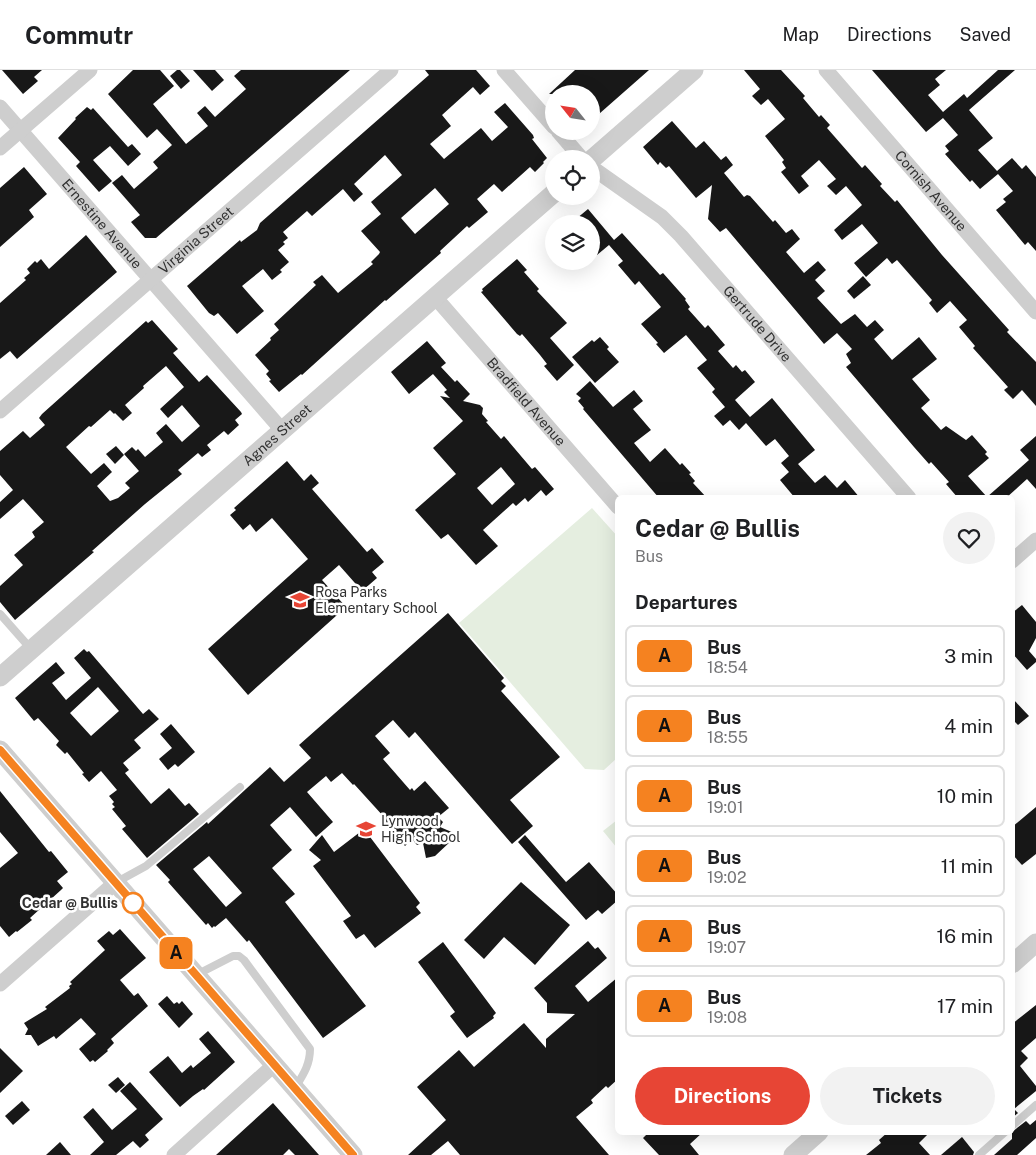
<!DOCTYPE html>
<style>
:root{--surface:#fff;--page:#f2f2f2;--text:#202124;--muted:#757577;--line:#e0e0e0;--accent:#e74535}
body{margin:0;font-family:"Public Sans",sans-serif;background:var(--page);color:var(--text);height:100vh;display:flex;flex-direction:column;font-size:19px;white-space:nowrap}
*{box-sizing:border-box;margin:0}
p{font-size:16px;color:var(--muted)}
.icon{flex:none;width:28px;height:28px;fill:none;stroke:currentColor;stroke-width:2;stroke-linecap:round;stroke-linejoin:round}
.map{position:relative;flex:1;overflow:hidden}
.details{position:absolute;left:615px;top:425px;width:400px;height:640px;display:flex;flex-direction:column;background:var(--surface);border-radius:8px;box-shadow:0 5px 20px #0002}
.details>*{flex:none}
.badge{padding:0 10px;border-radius:8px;font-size:18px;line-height:32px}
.needle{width:32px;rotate:300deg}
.tools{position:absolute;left:545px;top:15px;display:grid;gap:10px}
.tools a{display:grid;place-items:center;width:55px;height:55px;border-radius:50%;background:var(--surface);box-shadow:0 5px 20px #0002;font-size:25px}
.map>.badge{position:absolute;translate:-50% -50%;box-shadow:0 0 0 2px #fff}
h2{padding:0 20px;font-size:19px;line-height:45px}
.round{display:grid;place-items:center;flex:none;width:52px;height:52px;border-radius:26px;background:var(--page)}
.head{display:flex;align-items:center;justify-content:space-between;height:85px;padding:0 20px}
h1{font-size:24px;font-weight:700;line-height:38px}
.primary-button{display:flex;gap:10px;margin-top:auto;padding:10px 20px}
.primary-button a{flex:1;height:58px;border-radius:30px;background:var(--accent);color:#fff;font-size:20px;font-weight:700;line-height:58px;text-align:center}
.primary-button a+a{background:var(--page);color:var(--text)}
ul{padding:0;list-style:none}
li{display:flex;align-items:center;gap:15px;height:62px;margin:0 10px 8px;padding:0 10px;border:2px solid var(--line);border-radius:8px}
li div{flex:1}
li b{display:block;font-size:19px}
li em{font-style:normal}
li .badge{min-width:55px;font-weight:700;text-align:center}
header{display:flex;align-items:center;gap:30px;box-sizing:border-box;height:70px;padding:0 25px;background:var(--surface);border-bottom:1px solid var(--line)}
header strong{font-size:24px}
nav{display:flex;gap:28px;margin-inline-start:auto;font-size:18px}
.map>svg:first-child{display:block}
.green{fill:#e5eee0}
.building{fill:#181818;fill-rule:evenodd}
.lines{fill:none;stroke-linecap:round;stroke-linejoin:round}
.service{stroke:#cecece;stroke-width:8}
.minor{stroke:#cecece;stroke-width:15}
.tertiary{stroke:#cecece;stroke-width:19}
.line-casing{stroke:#fff;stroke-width:11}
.line{stroke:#f58220;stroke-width:8}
.stop-dot{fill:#fff;stroke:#f58220;stroke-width:2.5}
.labels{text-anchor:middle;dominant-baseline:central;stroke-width:5;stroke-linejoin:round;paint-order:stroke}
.street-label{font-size:14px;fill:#313131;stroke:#fff}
.poi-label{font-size:14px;fill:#313131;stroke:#fff;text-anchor:start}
.stop-label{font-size:14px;font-weight:bold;fill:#313131;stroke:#fff;text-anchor:end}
</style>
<header>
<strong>Commutr</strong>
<nav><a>Map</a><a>Directions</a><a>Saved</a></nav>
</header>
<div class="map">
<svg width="1036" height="1085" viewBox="0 0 1036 1085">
<rect width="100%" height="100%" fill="#fff"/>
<!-- green -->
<g class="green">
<polygon points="592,438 618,467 617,688 604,700 585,699 459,553"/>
<polygon points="617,750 617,778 603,761"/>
</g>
<!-- building -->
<g class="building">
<polygon points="2,0 42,0 34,7 38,11 23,24"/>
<polygon points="133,0 160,0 174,16 153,34 186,74 208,56 197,43 205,36 215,47 246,19 234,6 241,0 350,0 156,168 145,168 131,152 140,145 112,113 122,105 134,119 158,98 153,92 172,75 157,59 147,68 108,24"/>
<polygon points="177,0 180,0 190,11 181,19 170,6"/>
<polygon points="193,0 215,0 224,10 212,21"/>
<path d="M425,0H476L490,16L480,25L473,17L442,45L451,56L430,74L444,89L481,58L492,71L508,57L494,42L505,33L533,65L534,68L532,69L547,88L543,92L544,93L535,102L530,97L502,122L494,114L477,129L488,142L469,158L467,156L440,181L441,183L386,231L385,230L302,305L301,304L279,322L269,311L271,310L266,304L269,301L255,285L271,270L270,268L279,260L274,254L316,215L313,212L322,205L338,223L373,194L371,192L379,184L380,182L361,161L381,144L371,132L402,105L385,85L354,114L363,124L354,132L343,119L312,146L307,141L283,162L288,168L283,172L285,174L278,180L289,192L280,200L282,202L272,210L263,199L242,216L264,241L237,264L218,243L214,246L209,243L187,216L240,170L241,172L257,160L260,153L429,5ZM435,118L449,134L415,164L401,148Z"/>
<polygon points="575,0 649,0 591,51 591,24 549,24"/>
<polygon points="744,0 781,0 805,26 803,28 819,47 821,45 830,55 827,58 862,98 865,95 882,114 880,116 895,132 897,130 942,185 1009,260 1007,262 1036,292 1036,336 1022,320 1013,329 1004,320 1008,317 973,278 975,276 959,257 967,250 950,231 937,243 929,233 932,230 897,190 892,194 887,188 866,207 854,193 878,173 862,154 842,170 834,160 862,135 846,116 836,125 827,116 836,109 819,90 801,106 809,116 799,124 781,102 786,98 782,92 784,90 765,66 785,49 768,29 761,35 752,26 760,19"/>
<polygon points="872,0 946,0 935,9 940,15 928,25 943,42 964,24 967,28 998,0 1015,0 969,40 993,68 978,80 997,101 1012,88 1022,99 1026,95 1036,107 1036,181 1028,172 1025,175 996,140 1006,132 1003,129 1013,121 998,104 980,119 972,110 970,112 945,84 949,81 945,76 958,65 943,48 926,62"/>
<polygon points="87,37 91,40 93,38 128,77 132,74 141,84 128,96 110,76 93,90 112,111 99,122 76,96 80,92 58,68 76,49 75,48"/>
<polygon points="672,51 696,78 704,71 721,90 726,86 733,95 724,103 744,127 747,125 750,126 773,152 775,150 786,163 792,159 800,169 786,182 804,203 818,191 826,200 815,210 825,221 817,228 841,254 855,244 867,257 875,250 884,260 874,269 892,290 919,267 937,289 912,309 930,330 921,338 941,360 946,356 966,370 972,365 987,382 985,384 989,388 968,406 987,427 1029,390 1020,380 1036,366 1036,419 1027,409 1006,428 958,428 946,414 949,412 931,392 929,394 914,377 846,297 851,293 846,284 852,279 837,263 824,274 726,158 720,162 708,149 712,115 696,128 669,96 666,98 660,92 658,95 643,77"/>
<polygon points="24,97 47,124 29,140 34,147 0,177 0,118"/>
<polygon points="588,139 614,170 622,163 660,205 663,203 686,229 685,230 690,237 688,239 705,258 708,255 725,275 718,281 733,298 736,295 742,302 745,300 755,312 735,330 750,347 772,328 815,380 798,394 815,413 825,405 837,418 845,410 860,428 795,428 780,410 789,402 781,393 789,386 775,369 766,376 746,353 739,360 730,350 723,356 714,346 725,337 712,322 715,319 697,298 707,290 686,265 664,283 656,274 658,273 641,254 661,237 639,211 635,215 618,195 623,191 609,175 597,185 591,178 591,154 570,154"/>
<polygon points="86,165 117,202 17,289 10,281 0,289 0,233 26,210 24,208 30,203 27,199 35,191 37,193 41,189 49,199"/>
<polygon points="517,189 527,200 524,202 539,219 537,221 567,253 550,268 574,295 557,311 544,296 547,294 540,285 522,264 520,266 517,264 481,222 483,221 482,219"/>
<polygon points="863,206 871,215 854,229 847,221"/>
<path d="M152,250L178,279L173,283L199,312L207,305L241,342L242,344L235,350L239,355L228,365L224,361L207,375L211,380L202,387L198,383L178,400L182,404L145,434L92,481L94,482L15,550L0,532V516L23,495L14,485L35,467L32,462L44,452L23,429L0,449V432L13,420L0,405V381L23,361L30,368L45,355L39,348L42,344L146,251L148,253ZM166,296L184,317L160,339L168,348L182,335L200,356L182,372L166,354L156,363L163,372L145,387L138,379L136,381L132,377L124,384L139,401L125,413L130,418L118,428L110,431L97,416L112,402L104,393L91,404L66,377L89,356L91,357L110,340L114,344L115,343L123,351L132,343L125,335L144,318L143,316Z"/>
<polygon points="600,267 609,277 607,279 619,292 595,313 572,287 592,270 594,272"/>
<path d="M427,271L446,293L441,297L455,312L457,310L470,324L463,331L480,335L483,338L482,344L488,351L486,352L501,369L504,366L532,399L535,397L554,419L546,426L541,420L528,432L525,428L516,436L513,433L483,460L498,476L476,495L448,464L441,469L415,440L456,404L433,378L463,351L440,326L450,328L444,322L447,320L433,304L409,324L391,302ZM501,397L515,414L492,435L477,418Z"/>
<polygon points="590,311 613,337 634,320 643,331 633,339 651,360 634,373 650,392 665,378 680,395 682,393 691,403 689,404 695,411 693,413 707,428 659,428 583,339 584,338 578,331 581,328 576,324"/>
<polygon points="116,376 124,385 115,394 106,384"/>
<polygon points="287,391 304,411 311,404 319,413 312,419 367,482 372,478 384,492 372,502 377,508 362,521 339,495 322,510 346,537 248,625 208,579 308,489 272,448 256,462 250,454 243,460 230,445 236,440 234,438"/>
<polygon points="1022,535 1036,552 1036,568 1029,581 1036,589 1036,592 1027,600 1012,583 1012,543"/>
<path d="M448,543L504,608L501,611L506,616L501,621L560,687L510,730L533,756L512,774L415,662L409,668L393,650L375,666L390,683L383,689L410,720L412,718L414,721L425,711L449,738L438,747L443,752L440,757L454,763L451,771L435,786L426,788L423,773L417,775L412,769L405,776L382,749L384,747L354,714L353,715L342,703L331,712L326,706L307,722L333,752L316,767L290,737L270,755L292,780L272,798L295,824L285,832L366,936L323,968L249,870L247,872L226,848L215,857L214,856L212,858L208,853L206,855L168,812L170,810L156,795L207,752L208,754L270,697L284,712L311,688L299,675ZM209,786L242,823L226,837L193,799Z"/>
<path d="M84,579L87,582L89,581L143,644L149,639L159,649L134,670L141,678L123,693L129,700L125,703L151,734L169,718L185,736L189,733L199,744L147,788L122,759L126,756L112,739L115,737L112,734L114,732L109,726L117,720L101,701L89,712L82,704L84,703L67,682L65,684L56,675L59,671L38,648L34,651L15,628L56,592L65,603L52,613L66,630L91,608L74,588ZM98,617L119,641L91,666L70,643Z"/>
<polygon points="1012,628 1029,646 1018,655 1012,649"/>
<polygon points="171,654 195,682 178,697 175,694 168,700 159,689 172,678 160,664"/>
<polygon points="0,721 49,782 51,781 68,802 57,811 63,818 61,820 30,848 32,850 17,862 16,861 9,867 0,856 0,798 18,783 0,762"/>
<polygon points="1036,737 1036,784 1022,795 1012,784 1012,757"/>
<polygon points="364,759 420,833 416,837 421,843 375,878 364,864 356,869 343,851 351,846 313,796 321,790 309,780 322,765 334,782"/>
<polygon points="525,765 566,812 589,792 618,825 618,830 602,844 598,840 586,850 518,772"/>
<polygon points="521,812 570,855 535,895 504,867 484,889 464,870"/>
<polygon points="120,859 146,888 120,910 134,926 138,923 148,936 111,969 114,973 107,980 108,981 95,992 93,990 90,992 79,979 96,964 81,948 56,969 54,966 38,976 31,965 25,965 28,959 24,953 47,939 45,937 70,918 69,916 72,914 70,912 105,880 97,871 109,861 113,865"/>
<polygon points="588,871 595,879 598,877 607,888 575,916 588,932 618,907 618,1009 608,1018 606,1016 591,1030 593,1033 576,1047 609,1085 460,1085 448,1071 431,1085 408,1085 446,1050 417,1017 459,980 474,997 524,953 546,978 546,969 575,944 547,943 547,933 534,918"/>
<polygon points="443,872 496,943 493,946 494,948 467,968 450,946 455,942 418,892"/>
<polygon points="167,926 174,934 177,932 179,934 182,931 193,944 179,958 158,934"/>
<polygon points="1036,935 1036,968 1021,981 1028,988 1020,996 1036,1016 1036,1021 1014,1039 1018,1043 1012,1048 1012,954"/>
<polygon points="208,961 235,992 204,1020 203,1019 193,1026 180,1037 149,1002 168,986 182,1003 191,995 193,998 211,983 199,969"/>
<polygon points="0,978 23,1001 0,1023"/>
<polygon points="118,1007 125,1015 116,1023 108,1015"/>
<polygon points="130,1012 163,1049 145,1065 149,1070 140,1078 133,1071 116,1085 90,1085 104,1072 83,1047 93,1038 112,1060 137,1039 120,1021"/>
<polygon points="22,1031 30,1040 13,1055 5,1046"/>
<polygon points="273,1033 319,1085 295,1085 289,1079 283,1085 216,1085"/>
<polygon points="1036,1050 1036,1068 1017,1085 994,1085 1012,1069 1012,1062 1026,1051 1030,1055"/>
<polygon points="649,1062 703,1062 690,1074 699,1085 659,1085 643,1068"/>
<polygon points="888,1062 930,1062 919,1073 930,1085 866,1085 881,1073 879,1070"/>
<polygon points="962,1067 974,1082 973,1085 941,1085"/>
<polygon points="60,1072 71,1085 46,1085"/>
</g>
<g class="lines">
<!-- service -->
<g class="service">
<polyline points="0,544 31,579"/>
<polyline points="115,813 146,796 240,717"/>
<path d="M196,905L233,886H239L244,890L310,979C310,995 303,1005 295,1018"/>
<polyline points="1012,1056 1036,1035"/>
<polyline points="979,1085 1005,1062"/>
</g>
<!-- minor -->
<g class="minor">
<polyline points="504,0 554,57"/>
<path id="s1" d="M826,0L1036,242"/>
<path id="s2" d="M0,37L282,360"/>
<polyline points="558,61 582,89"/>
<polyline points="0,78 90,0"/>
<path id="s3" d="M591,97L662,147L681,166L909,428"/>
<path id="s4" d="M435,227L618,437"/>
<path id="s5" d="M0,341L391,0"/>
<polyline points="1012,491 1036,470"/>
<polyline points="0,914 115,813"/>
<polyline points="174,1085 274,995"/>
</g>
<!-- tertiary -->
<g class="tertiary">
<polyline points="591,90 694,0"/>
<path id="s6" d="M0,607L554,123"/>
<polyline points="0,680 353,1085"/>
<polyline points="1012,894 1036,873"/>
<polyline points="793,1085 819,1062"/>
</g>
</g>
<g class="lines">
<!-- line casing -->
<g class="line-casing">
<polyline id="line" points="0,680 353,1085"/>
</g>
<!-- line -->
<use href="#line" class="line"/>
</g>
<!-- icons -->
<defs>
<g id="school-bare" transform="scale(1.5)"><path d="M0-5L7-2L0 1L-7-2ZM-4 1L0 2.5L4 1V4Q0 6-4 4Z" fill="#e74535" stroke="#fff" stroke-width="2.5" paint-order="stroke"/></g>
</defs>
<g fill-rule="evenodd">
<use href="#school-bare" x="300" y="530"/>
<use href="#school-bare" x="366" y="759"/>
</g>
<!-- markers -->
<circle class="stop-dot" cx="133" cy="833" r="10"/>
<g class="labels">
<!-- street labels -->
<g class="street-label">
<text stroke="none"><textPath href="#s1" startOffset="160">Cornish Avenue</textPath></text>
<text stroke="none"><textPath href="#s2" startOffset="155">Ernestine Avenue</textPath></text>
<text stroke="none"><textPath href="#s5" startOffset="260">Virginia Street</textPath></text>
<text stroke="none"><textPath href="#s3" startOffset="230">Gertrude Drive</textPath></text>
<text stroke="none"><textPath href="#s4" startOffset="139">Bradfield Avenue</textPath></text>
<text stroke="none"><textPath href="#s6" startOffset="368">Agnes Street</textPath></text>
</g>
<!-- poi labels -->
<g class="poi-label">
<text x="315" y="522">Rosa Parks<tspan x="315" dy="16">Elementary School</tspan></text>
<text x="381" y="751">Lynwood<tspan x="381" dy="16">High School</tspan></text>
</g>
<!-- stop labels -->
<g class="stop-label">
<text x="118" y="833">Cedar @ Bullis</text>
</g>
</g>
</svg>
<div class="tools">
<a><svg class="needle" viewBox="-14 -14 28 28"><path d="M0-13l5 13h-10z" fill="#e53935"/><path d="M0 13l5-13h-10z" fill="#757577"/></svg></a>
<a><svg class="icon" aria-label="locate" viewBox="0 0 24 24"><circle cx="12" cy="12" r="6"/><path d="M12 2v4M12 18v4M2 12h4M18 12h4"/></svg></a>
<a><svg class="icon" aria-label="layers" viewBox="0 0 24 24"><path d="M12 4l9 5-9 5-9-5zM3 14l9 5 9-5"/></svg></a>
</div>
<b class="badge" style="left:176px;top:883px;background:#f58220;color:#111">A</b>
<section class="details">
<div class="head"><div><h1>Cedar @ Bullis</h1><p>Bus</p></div><a class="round"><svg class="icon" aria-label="heart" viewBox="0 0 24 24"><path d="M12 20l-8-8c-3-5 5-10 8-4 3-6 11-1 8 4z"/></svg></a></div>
<h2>Departures</h2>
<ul>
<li><span class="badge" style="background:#f58220;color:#111">A</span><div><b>Bus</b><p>18:54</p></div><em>3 min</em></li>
<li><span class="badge" style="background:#f58220;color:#111">A</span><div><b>Bus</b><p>18:55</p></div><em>4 min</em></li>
<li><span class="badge" style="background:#f58220;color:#111">A</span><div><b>Bus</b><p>19:01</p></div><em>10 min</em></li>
<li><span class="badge" style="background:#f58220;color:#111">A</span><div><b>Bus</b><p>19:02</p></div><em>11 min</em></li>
<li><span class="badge" style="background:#f58220;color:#111">A</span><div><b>Bus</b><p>19:07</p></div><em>16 min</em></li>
<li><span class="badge" style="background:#f58220;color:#111">A</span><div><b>Bus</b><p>19:08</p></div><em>17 min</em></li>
</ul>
<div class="primary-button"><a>Directions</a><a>Tickets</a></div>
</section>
</div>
